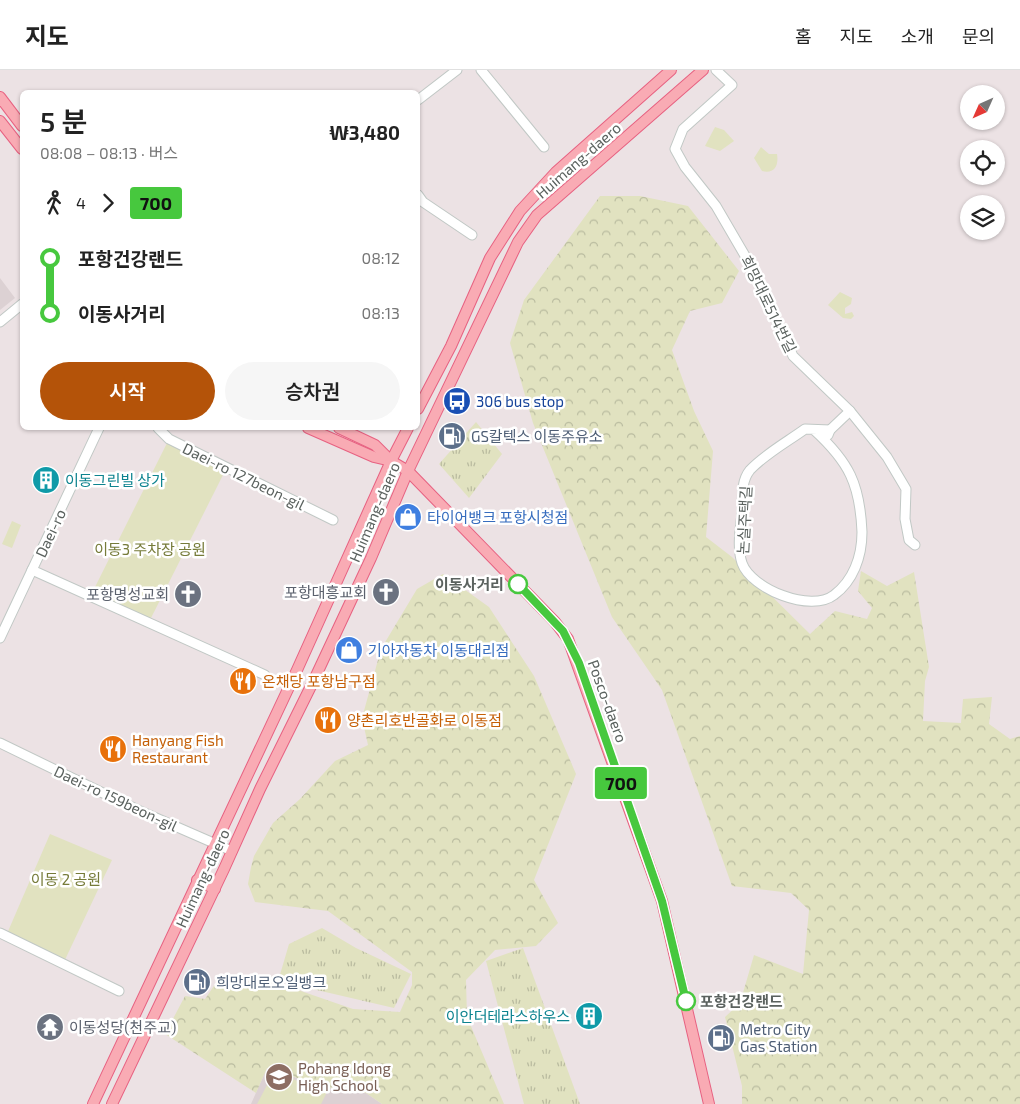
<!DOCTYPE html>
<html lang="ko">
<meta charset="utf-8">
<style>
:root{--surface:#fff;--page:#f6f6f6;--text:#222;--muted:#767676;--line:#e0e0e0;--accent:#b45309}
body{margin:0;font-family:"Exo 2","Noto Sans KR",sans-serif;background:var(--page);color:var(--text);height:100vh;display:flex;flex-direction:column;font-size:19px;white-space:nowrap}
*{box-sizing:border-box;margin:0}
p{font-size:16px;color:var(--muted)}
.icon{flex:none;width:28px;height:28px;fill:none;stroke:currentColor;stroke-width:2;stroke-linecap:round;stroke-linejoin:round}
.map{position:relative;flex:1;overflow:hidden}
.side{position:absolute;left:20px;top:20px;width:400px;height:340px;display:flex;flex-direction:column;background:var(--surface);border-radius:8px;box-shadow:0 1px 4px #0004}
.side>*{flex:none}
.badge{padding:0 10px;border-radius:4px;font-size:18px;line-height:32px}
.needle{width:32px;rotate:225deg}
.buttons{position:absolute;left:960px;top:15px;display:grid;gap:10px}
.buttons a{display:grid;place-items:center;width:45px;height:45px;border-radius:50%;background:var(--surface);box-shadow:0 1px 4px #0004;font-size:25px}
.map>.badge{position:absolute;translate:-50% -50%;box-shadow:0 0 0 2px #fff}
.legs{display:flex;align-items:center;gap:8px;height:55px;padding:0 20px;font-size:16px}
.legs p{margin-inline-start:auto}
.overview{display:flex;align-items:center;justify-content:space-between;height:85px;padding:0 20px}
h1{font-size:28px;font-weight:600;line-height:38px}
.button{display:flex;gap:10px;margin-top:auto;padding:10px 20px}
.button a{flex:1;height:58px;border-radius:30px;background:var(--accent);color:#fff;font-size:20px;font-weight:600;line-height:58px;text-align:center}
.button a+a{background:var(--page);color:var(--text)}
ul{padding:0 20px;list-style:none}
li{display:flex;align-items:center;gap:18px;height:55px;font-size:19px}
li i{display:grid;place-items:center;width:8px;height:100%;margin:0 6px;background:currentColor}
li i::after{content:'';width:12px;height:12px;margin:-6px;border:4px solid;border-radius:50%;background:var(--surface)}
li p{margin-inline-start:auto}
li:first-child i{background:linear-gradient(#0000 50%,currentColor 0)}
li:last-child i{background:linear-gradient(currentColor 50%,#0000 0)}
header{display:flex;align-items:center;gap:30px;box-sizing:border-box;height:70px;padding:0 25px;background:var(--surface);border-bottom:1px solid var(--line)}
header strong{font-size:24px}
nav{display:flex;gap:28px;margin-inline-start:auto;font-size:18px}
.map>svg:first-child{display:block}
.education{fill:#dcd1d3}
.grass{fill:url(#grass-tufts)}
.forest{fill:url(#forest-crowns)}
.park{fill:#e1e2c0}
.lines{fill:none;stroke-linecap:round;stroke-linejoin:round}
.minor-casing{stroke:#c1c8c5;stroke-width:11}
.major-casing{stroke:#e76181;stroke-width:12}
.minor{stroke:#fff;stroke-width:9}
.major{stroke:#f9abb4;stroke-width:10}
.line-1-casing{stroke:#fff;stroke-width:11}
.line-1{stroke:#47c83e;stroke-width:8}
.stop-1-dot{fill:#fff;stroke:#47c83e;stroke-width:2.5}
.labels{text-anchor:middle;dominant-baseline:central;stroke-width:5;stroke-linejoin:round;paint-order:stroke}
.street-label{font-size:15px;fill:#5b625f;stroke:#fff}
.transit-label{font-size:15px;fill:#164399;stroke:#fff;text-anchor:start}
.service-label{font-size:15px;fill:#4e5e75;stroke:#fff;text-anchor:start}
.culture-label{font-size:15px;fill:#0d838f;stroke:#fff;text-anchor:start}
.shop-label{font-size:15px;fill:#366cbe;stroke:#fff;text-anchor:start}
.park-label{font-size:15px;fill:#767b39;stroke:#fff}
.stop-label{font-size:15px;font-weight:bold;fill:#5b625f;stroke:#fff;text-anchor:end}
.worship-label{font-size:15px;fill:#5b616d;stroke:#fff;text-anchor:end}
.food-label{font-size:15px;fill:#c56008;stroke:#fff;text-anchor:start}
.education-label{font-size:15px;fill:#785e54;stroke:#fff;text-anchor:start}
</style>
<header>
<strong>지도</strong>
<nav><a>홈</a><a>지도</a><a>소개</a><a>문의</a></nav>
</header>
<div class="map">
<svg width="1020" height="1034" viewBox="0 0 1020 1034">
<defs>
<pattern id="grass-tufts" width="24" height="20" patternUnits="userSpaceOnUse" patternTransform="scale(1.25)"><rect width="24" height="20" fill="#e1e2c0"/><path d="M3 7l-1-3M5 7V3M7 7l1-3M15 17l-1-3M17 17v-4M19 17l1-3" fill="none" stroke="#b9bb9f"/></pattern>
<pattern id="forest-crowns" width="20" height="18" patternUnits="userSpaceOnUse" patternTransform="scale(1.25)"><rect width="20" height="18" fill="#e1e2c0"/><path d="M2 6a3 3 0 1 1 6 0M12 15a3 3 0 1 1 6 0" fill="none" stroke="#b9bb9f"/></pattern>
</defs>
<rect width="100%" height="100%" fill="#ece2e4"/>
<!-- education -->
<g class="education">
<polygon points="0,208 15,228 0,240"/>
<polygon points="267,998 324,1017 366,1023 382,1034 251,1034"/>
</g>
<!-- grass -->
<g class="grass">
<polygon points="476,352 502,384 469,428 439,394"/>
<polygon points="322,858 356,878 411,904 394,938 291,914 279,908 289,874"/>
<polygon points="523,878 580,1034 524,1034 486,891"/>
</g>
<!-- forest -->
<g class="forest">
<polygon points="600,126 640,126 688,136 739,201 722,233 690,241 672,280 694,341 713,381 706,467 732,487 810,564 835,541 867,549 872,538 858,521 861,501 887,516 914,502 929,597 925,611 923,651 961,653 963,629 992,627 989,654 1010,669 1020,666 1020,1034 742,1034 742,1016 725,947 740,933 754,885 803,904 809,840 791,823 732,816 662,620 612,547 533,353 510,273 524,230"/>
<polygon points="443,504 489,537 534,606 576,704 534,810 558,853 536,876 495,880 466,910 467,947 504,1034 382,1034 366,1023 324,1017 267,998 256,1023 165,964 185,926 205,929 220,907 298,920 353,939 400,942 412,915 412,902 328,841 255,832 248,814 251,797 254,786 273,753 300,729 335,691 368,675 362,648 381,579 417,519"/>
</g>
<!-- park -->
<g class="park">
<polygon points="715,57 724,60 734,71 720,81 705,76"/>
<path d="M761,77L769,84H777C779,96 774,104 762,101L754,88Z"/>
<polygon points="840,222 852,228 851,234 845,238 845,244 852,242 854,246 851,249 843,248 828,235"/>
<polygon points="169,369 227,397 148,554 90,527"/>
<polygon points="12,451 21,455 12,478 2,474"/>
<polygon points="50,764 112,790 63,894 6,866"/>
<polygon points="274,1002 327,1022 321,1034 257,1034"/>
</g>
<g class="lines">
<!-- minor casing -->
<g class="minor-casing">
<g id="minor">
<polyline points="481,0 544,77"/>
<polyline points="716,0 732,15 683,59 675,79 685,97 716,136 751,196 793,286 850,341 887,387 906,419 905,449 909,470 915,475"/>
<polyline points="418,30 457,0"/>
<polyline points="418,125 423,132 472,165"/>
<polyline points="0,252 22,234"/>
<polyline points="158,358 169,369 333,450"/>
<path d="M814,360C849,392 860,414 862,462C862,487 853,511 834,525C811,543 751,519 742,493C737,478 740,460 742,444C743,430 740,412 750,400C765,384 787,372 805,359L830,360"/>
<polyline points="828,365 830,360 850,341"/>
<polyline points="32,500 265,605"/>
<polyline points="0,568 99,358"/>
<polyline points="0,673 138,740 232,781"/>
<polyline points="0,863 119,921"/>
</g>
</g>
<!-- major casing -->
<g class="major-casing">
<g id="major">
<polyline points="0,27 22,56"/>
<polyline points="0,51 22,79"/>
<polyline points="418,339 451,276 490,188 520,141 556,102 671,0"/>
<polyline points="308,358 374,387 391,391 408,401 555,552 568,569 662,831 709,1034"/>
<polyline points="339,358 375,375 391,391"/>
<polyline points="197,810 215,819"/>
<polyline points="93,1034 297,600 391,391 408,358"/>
<polyline points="112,1034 224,799 260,719 313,612 371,488 408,401 518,172 537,145 703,0"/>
</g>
</g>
<!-- minor -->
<use href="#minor" class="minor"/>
<!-- major -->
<use href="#major" class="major"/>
</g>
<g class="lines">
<!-- line-1 casing -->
<g class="line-1-casing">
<polyline id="line-1" points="518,514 563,561 579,593 662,831 686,931"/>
</g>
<!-- line-1 -->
<use href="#line-1" class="line-1"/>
</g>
<!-- icons -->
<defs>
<g id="bus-disc" transform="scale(1.4375)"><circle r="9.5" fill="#1a4fb4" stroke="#fff"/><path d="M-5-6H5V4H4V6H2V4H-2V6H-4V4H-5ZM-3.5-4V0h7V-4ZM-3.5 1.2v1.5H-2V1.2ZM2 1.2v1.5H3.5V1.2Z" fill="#fff"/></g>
<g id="fuel-disc" transform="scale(1.4375)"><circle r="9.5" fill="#5c6f8a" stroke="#fff"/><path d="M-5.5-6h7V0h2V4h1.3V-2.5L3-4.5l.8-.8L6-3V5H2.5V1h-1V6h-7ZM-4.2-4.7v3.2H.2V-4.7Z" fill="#fff"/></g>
<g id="building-disc" transform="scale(1.4375)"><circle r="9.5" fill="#0f9aa8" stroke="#fff"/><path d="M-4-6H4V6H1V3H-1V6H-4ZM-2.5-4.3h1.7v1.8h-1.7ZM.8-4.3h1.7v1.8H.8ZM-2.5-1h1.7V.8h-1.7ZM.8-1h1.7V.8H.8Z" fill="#fff"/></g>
<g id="shop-disc" transform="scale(1.4375)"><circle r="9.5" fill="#3f7fe0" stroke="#fff"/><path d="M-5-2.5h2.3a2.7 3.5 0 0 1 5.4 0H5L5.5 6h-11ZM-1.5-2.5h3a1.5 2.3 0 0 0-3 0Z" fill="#fff"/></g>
<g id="church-disc" transform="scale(1.4375)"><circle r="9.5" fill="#6b7280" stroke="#fff"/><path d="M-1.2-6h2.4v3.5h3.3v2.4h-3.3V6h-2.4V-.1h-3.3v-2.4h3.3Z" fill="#fff"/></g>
<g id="restaurant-disc" transform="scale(1.4375)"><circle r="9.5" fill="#e8710a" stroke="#fff"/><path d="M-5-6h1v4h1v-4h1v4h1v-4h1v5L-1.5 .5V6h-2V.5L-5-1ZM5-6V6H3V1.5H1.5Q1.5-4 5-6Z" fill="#fff"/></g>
<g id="temple-disc" transform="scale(1.4375)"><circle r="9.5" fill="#6b7280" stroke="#fff"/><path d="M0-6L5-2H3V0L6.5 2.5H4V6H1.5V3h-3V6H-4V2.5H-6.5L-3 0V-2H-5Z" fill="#fff"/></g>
<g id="school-disc" transform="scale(1.4375)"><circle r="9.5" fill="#8d6e63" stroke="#fff"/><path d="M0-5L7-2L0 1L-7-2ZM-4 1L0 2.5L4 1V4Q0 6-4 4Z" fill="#fff"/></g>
</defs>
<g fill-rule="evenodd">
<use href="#bus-disc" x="457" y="331"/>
<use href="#fuel-disc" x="452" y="366"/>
<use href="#building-disc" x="46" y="410"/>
<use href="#shop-disc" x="408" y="447"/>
<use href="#church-disc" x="386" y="522"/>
<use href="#church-disc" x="188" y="524"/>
<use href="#shop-disc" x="349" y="580"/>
<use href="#restaurant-disc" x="243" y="611"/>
<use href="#restaurant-disc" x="328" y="650"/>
<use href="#restaurant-disc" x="113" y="679"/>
<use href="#fuel-disc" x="197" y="912"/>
<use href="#building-disc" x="589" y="946"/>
<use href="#temple-disc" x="50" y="957"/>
<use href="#fuel-disc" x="721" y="968"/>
<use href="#school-disc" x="279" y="1007"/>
</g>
<!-- markers -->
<g class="stop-1-dot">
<circle cx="518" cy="514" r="9"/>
<circle cx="686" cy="931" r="9"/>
</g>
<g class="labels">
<!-- street labels -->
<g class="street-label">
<text transform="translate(578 90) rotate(-41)">Huimang-daero</text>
<text transform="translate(769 234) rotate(64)">희망대로514번길</text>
<text transform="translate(244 406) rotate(26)">Daei-ro 127beon-gil</text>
<text transform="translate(374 442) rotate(-67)">Huimang-daero</text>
<text transform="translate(744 450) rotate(-87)">논실주택길</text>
<text transform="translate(50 463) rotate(-65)">Daei-ro</text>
<text transform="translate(608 631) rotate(70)">Posco-daero</text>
<text transform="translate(116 728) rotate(25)">Daei-ro 159beon-gil</text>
<text transform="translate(202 808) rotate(-65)">Huimang-daero</text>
</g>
<!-- transit labels -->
<g class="transit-label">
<text x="476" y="331">306 bus stop</text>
</g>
<!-- service labels -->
<g class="service-label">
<text x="471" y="366">GS칼텍스 이동주유소</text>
<text x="216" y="912">희망대로오일뱅크</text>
<text x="740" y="959">Metro City<tspan x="740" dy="17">Gas Station</tspan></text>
</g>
<!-- culture labels -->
<g class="culture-label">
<text x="65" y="410">이동그린빌 상가</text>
<text x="570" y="946" text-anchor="end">이안더테라스하우스</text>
</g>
<!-- shop labels -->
<g class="shop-label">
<text x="427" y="447">타이어뱅크 포항시청점</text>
<text x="368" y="580">기아자동차 이동대리점</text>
</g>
<!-- park labels -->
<g class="park-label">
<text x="150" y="479">이동3 주차장 공원</text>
<text x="66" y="809">이동 2 공원</text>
</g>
<!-- stop labels -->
<g class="stop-label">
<text x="504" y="514">이동사거리</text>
<text x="700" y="931" text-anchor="start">포항건강랜드</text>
</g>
<!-- worship labels -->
<g class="worship-label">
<text x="367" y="522">포항대흥교회</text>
<text x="169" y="524">포항명성교회</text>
<text x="69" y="957" text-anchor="start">이동성당(천주교)</text>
</g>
<!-- food labels -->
<g class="food-label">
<text x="262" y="611">온채당 포항남구점</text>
<text x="347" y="650">양촌리호반골화로 이동점</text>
<text x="132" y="670">Hanyang Fish<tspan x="132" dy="17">Restaurant</tspan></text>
</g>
<!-- education labels -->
<g class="education-label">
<text x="298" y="998">Pohang Idong<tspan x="298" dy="17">High School</tspan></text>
</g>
</g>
</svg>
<div class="buttons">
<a><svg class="needle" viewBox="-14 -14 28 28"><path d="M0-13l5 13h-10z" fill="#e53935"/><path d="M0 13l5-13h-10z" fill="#767676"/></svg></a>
<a><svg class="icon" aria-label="locate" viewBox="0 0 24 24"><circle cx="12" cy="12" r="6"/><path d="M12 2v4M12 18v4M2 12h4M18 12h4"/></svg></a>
<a><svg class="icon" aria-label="layers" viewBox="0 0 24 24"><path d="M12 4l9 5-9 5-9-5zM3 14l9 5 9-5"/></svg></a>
</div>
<b class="badge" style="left:621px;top:713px;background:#47c83e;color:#111">700</b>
<section class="side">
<div class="overview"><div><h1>5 분</h1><p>08:08 – 08:13 · 버스</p></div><b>₩3,480</b></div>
<div class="legs"><svg class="icon" aria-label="walk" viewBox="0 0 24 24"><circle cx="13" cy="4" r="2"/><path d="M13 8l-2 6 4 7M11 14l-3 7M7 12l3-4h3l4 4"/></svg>4<svg class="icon" aria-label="forward" viewBox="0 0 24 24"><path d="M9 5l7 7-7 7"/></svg><b class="badge" style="background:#47c83e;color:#111">700</b></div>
<ul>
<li><i style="color:#47c83e"></i><b>포항건강랜드</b><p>08:12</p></li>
<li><i style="color:#47c83e"></i><b>이동사거리</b><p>08:13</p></li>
</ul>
<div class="button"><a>시작</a><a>승차권</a></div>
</section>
</div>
